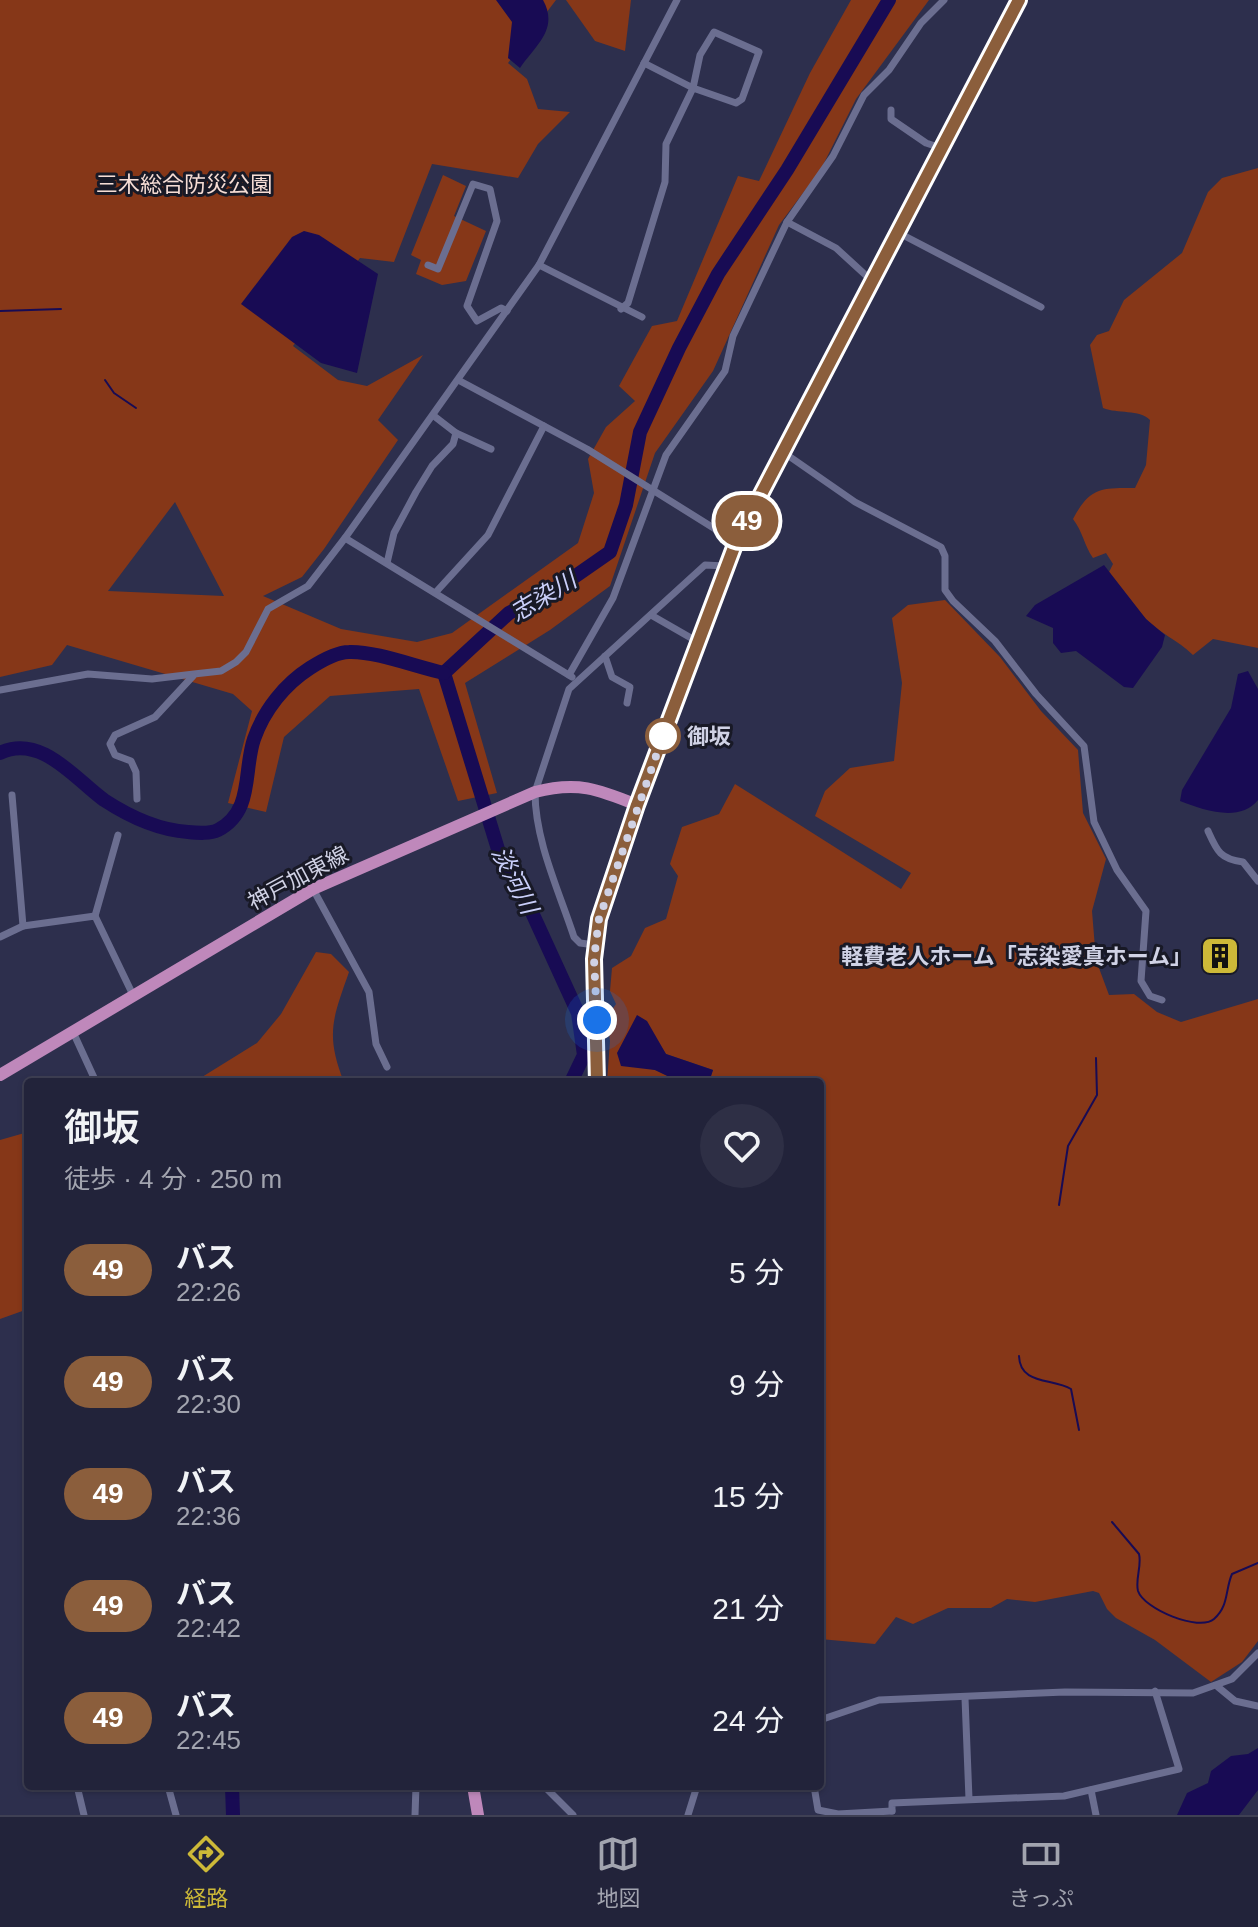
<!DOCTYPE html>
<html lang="ja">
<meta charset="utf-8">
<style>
:root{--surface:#22233a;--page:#2e2f45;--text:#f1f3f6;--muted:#a2a4af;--line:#3f4054;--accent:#cdb938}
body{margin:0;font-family:Helvetica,"Noto Sans JP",sans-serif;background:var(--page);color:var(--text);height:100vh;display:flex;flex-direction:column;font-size:30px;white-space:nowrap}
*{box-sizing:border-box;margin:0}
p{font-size:26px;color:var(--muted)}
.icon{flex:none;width:44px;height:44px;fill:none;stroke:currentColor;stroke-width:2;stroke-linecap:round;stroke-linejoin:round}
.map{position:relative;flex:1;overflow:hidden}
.details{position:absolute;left:24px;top:1078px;width:800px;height:712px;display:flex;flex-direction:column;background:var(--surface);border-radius:8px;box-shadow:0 2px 6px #0004,0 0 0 2px var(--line)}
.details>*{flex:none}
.badge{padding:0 16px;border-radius:26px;font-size:28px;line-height:52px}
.you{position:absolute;width:40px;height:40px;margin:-20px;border:6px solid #fff;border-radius:50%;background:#1a73e8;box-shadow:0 0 0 12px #1a73e833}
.map>.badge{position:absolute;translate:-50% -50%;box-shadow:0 0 0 4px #fff}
.round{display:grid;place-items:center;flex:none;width:84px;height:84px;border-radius:42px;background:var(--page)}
.headline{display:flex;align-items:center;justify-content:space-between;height:136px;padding:0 40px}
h1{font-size:38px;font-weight:600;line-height:60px}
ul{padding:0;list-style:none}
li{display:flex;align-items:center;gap:24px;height:112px;padding:0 40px}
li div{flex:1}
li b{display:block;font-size:30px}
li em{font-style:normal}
li .badge{min-width:88px;font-weight:700;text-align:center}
.tab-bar{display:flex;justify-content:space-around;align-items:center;height:112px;border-top:2px solid var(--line);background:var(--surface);font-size:22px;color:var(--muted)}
.tab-bar a{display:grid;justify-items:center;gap:4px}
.tab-bar .active{color:var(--accent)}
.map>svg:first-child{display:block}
.green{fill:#863718;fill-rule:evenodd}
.water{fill:#180b54}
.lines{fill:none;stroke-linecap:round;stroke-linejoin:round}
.stream{stroke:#180b54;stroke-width:2}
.river{stroke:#180b54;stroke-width:14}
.street{stroke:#6b6e90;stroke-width:7}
.primary{stroke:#bf88bb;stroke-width:12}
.line-casing{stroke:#fff;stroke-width:18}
.line{stroke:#8b5e3c;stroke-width:12}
.walk{stroke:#d0d2e5;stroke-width:8;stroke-dasharray:0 14.4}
.stop-dot{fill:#fff;stroke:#8b5e3c;stroke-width:4}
.labels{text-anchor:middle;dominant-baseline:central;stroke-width:6;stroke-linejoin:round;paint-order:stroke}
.park-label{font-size:22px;fill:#f6ddd5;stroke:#181926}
.stop-label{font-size:22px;font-weight:bold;fill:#d0d2e5;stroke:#181926;text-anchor:start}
.street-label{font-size:22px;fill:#d0d2e5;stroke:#181926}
.poi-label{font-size:22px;font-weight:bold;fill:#d0d2e5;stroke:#181926;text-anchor:end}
.water-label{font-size:24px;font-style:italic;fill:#cacffa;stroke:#181926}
</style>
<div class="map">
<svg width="1258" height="1815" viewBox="0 0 1258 1815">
<rect width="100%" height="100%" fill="#2d2f4d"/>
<!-- green -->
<g class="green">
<path d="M0,0H556L508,63L527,79L538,109L570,112L538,144L518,178L432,164L394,262L360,258L293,346L338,380L367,386L423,355L378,420L398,440L324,549L302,577L263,596L341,629L417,642L452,633L578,543L594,493L588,459L606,427L635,401L619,386L652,326L677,321L738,176L759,181L810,73L851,0H929L856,99L821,169L779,225L713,371L655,453L610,586L550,630L465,683L497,793L458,801L419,689L330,696L284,737L266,812L228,803L252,711L233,694L67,645L52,665L0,677ZM175,502L224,596L108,591Z"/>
<polygon points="566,0 631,0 625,51 595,41"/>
<path d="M1258,168V648L1213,639L1193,655C1178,640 1159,633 1146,619C1133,605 1123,588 1108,574L1113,564L1106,553L1093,558C1084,545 1083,532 1073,519C1090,487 1101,488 1135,488L1146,465L1150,420C1139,409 1118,414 1103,408L1090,345L1097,335L1109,331L1124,300L1182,253L1208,192L1222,178Z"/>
<polygon points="443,175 466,186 454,216 486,231 466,281 442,285 416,274 421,260 411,255"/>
<polygon points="945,600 1000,657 1041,711 1078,750 1083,813 1106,859 1092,911 1096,960 1109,995 1134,994 1157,1012 1181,1022 1258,999 1258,1641 1242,1662 1211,1682 1155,1640 1116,1618 1107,1609 1099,1593 1093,1591 1035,1602 1007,1599 991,1608 948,1608 913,1624 896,1617 875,1644 820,1639 820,1082 683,1082 711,1076 713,1070 666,1054 647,1027 631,1064 655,1070 680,1082 607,1082 610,1041 607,1017 616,1004 610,991 612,968 631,956 645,928 666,919 678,876 670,864 682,827 719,814 735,784 901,889 911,873 815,816 825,791 850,768 894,761 902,683 892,618 908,605"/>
<path d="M316,952L331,954L349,972C333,1018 325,1034 344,1082H194L257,1043L281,1014Z"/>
<polygon points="28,1132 28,1309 0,1319 0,1140"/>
</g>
<!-- water -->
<g class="water">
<path d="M496,0H543C559,29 536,45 520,68L508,58L512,22Z"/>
<polygon points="304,231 319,235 378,274 357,373 321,363 241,304 292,237"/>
<polygon points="1104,565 1146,619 1165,635 1162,647 1133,688 1124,687 1076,651 1061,653 1053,643 1053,628 1026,616 1035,605"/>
<path d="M1248,671L1258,689V800C1240,823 1203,810 1180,801L1182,790L1231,708L1238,674Z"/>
<polygon points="637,1015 647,1021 666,1054 713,1070 711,1076 680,1082 655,1070 621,1066 617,1053"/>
<polygon points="1258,1748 1258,1790 1239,1815 1177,1815 1187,1793 1208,1783 1211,1771 1231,1756 1248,1754"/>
</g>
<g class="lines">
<!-- stream -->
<g class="stream">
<polyline points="0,311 61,309"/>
<polyline points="105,380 114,393 136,408"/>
<polyline points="1059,1205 1068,1146 1097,1095 1096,1058"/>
<path d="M1019,1356C1020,1385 1052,1378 1071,1389L1079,1430"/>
<path d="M1112,1522L1139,1554C1142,1566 1135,1579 1138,1591C1144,1609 1199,1632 1214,1619C1229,1606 1225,1590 1232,1574L1258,1563"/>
</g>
<!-- river -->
<g class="river">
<polyline points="444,673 509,613 564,584 610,552 626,505 640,432 679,348 718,274 787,170 889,0"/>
<polyline points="444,673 501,859 524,895 578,1013 584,1055 571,1082"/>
<path d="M0,753C41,733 76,780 104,800C130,817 158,830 188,832C198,833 210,834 218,830C254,811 243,771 254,739C264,710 285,684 310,668C321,661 336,652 349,652C376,651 416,667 444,673"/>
<polyline points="232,1786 233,1815"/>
</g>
<!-- street -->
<g class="street">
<polyline points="891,110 891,119 926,143 941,148"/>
<polyline points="787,222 836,248 872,281"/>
<polyline points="897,232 1041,307"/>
<polyline points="428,265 438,269 473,184 490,189 497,221 467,306 477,321 501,308 507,311"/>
<polyline points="539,265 642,317"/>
<polyline points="621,309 628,303 665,182 666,144 693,88 700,55 714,32 759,52 742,99 736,103 693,88 644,63"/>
<polyline points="460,381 587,449 736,542"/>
<polyline points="456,433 491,449"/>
<polyline points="783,452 855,502 941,547 945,556 945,590 953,601 995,641 1036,694 1084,746 1094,822 1117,870 1146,911 1141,981 1150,996 1162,1000"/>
<polyline points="345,538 572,677"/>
<polyline points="387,563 394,533 416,492 432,466 453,444 456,433 434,416"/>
<polyline points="436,592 488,535 544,426"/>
<polyline points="651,615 698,642"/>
<polyline points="605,656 612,677 630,687 627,703"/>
<polyline points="569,675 613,598 666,455 725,371 733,336 787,222 833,156 864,95 889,70 921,23 944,0"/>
<polyline points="0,690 88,674 152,679 194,674 221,671 236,662 246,652 268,609 308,586 345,538 539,265 677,0"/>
<polyline points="12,795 23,926"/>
<polyline points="137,799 136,772 131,761 115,755 110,744 115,735 155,717 193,676"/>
<path d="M1208,831C1217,851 1220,859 1243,862L1258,881"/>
<polyline points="313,889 369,992 376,1044 387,1067"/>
<polyline points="95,916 118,835"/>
<polyline points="0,937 23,926 95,916 133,995"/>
<path d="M595,945L580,943L574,937C559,891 535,841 535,792L569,689L705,565L725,566"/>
<polyline points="73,1032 96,1082"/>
<polyline points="1218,1687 1235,1701 1258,1706"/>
<polyline points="965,1698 969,1799"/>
<polyline points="820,1720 879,1700 1065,1692 1193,1693 1232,1679 1258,1653"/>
<polyline points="77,1786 84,1815"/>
<polyline points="168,1786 176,1815"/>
<polyline points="544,1786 573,1815"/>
<polyline points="814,1786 818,1810 838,1814 892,1811"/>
<polyline points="1091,1790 1096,1815"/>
<polyline points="892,1811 892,1803 1064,1796 1179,1769 1155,1691"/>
<polyline points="415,1815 416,1786"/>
<polyline points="688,1815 697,1786"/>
</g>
<!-- primary -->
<g class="primary">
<path d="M0,1075L313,889L535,792C577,781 598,789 637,805"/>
<polyline points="597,1082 594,959 599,919 637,805 736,542 1019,0"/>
<polyline points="473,1786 478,1815"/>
</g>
</g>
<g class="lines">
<!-- line casing -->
<g class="line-casing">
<polyline id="line" points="597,1082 594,959 599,919 637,805 736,542 1019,0"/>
</g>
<!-- line -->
<use href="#line" class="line"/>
<!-- walk -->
<polyline class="walk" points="597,1020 594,959 599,919 663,736"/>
</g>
<!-- icons -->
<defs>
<g id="building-square" transform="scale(2)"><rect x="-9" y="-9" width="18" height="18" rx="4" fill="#cdb938" stroke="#181926"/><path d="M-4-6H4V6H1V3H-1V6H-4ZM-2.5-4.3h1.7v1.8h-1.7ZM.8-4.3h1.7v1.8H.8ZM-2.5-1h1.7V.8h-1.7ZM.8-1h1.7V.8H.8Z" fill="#111"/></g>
</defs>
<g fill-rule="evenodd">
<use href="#building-square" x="1220" y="956"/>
</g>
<!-- markers -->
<circle class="stop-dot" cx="663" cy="736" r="16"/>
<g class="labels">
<!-- park labels -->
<g class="park-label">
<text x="184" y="184">三木総合防災公園</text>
</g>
<!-- stop labels -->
<g class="stop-label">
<text x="687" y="736">御坂</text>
</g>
<!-- street labels -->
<g class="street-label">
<text transform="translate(298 878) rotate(-28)">神戸加東線</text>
</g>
<!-- poi labels -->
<g class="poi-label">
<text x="1192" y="956">軽費老人ホーム「志染愛真ホーム」</text>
</g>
<!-- water labels -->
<g class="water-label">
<text transform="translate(543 596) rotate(-31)">志染川</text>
<text transform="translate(515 880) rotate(63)">淡河川</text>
</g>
</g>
</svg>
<div class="you" style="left:597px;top:1020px"></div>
<b class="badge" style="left:747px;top:521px;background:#8b5e3c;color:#fff">49</b>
<section class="details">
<div class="headline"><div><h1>御坂</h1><p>徒歩 · 4 分 · 250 m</p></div><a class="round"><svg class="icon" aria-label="heart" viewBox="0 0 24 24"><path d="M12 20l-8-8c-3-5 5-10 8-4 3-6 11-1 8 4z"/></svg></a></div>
<ul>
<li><span class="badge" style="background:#8b5e3c;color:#fff">49</span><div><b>バス</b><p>22:26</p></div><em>5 分</em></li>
<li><span class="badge" style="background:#8b5e3c;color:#fff">49</span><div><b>バス</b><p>22:30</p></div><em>9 分</em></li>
<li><span class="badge" style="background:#8b5e3c;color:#fff">49</span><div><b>バス</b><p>22:36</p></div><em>15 分</em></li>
<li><span class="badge" style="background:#8b5e3c;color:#fff">49</span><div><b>バス</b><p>22:42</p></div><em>21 分</em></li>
<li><span class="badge" style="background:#8b5e3c;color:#fff">49</span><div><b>バス</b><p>22:45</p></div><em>24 分</em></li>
</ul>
</section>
</div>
<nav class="tab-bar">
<a class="active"><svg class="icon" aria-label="directions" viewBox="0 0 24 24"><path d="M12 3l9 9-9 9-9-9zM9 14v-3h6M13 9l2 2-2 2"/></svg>経路</a>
<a><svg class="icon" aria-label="map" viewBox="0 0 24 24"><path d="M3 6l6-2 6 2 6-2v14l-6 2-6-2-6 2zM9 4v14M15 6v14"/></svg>地図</a>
<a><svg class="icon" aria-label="tickets" viewBox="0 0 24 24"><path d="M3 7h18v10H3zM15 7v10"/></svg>きっぷ</a>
</nav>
